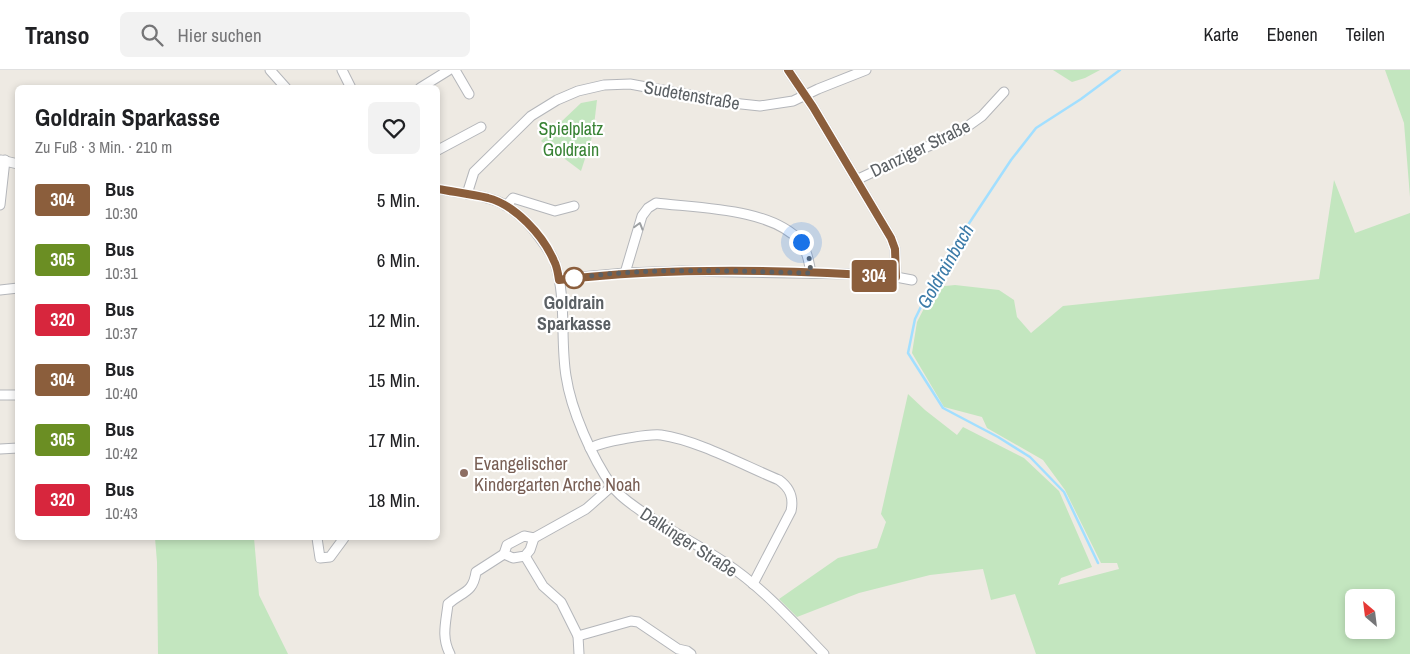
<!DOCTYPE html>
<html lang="de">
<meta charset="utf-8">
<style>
:root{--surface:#fff;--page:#f2f2f2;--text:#202124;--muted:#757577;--line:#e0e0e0}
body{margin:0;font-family:"Archivo Narrow",sans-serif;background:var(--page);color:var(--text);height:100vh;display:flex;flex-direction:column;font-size:19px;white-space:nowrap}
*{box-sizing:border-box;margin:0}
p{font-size:16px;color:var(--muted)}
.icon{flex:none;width:28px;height:28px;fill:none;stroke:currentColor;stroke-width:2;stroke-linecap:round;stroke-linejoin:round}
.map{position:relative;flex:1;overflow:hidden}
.panel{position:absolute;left:15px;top:15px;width:425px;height:455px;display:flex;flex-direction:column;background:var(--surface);border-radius:8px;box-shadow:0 2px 8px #0003}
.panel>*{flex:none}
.badge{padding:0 10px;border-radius:4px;font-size:18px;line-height:32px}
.needle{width:32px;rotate:332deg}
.controls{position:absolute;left:1345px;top:519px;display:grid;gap:10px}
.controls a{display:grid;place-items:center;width:50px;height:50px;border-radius:8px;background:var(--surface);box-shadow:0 2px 8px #0003;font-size:25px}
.you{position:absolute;width:25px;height:25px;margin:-12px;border:4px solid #fff;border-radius:50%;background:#1a73e8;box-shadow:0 0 0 8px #1a73e833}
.map>.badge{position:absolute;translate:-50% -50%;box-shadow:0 0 0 2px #fff}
.round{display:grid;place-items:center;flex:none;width:52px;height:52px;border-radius:8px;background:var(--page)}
.overview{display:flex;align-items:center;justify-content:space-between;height:85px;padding:0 20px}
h1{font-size:24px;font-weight:700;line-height:38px}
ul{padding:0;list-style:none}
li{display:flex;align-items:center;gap:15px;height:60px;padding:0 20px}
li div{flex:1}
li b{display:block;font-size:19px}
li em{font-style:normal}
li .badge{min-width:55px;font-weight:700;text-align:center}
header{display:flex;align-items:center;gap:30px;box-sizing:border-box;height:70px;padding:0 25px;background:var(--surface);border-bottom:1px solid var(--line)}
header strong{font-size:24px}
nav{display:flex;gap:28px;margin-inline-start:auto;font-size:18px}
.search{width:350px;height:45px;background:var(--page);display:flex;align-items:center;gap:12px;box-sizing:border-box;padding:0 18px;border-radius:8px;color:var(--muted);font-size:19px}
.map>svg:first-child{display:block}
.green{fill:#c3e6bf;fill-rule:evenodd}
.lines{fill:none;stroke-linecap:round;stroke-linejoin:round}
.stream{stroke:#a2dfff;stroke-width:2.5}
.minor-casing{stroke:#b4b6ba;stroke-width:11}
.minor{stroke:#fff;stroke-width:9}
.oneway{stroke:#9da0a2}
.line-casing{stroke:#fff;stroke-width:11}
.line{stroke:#8b5e3c;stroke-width:8}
.walk{stroke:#5b6064;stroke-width:5;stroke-dasharray:0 9}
.stop-dot{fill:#fff;stroke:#8b5e3c;stroke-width:2.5}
.education-dot{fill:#8d6e63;stroke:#fff;stroke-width:2}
.labels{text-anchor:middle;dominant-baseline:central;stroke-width:4.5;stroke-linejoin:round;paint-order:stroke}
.street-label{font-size:18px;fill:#5b6064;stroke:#fff}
.park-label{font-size:18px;fill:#388234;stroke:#fff}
.stop-label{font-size:18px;font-weight:bold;fill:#5b6064;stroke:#fff}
.education-label{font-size:18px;fill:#785e54;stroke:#fff;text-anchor:start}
.water-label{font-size:19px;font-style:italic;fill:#3c7ba8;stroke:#fff}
</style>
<header>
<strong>Transo</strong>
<div class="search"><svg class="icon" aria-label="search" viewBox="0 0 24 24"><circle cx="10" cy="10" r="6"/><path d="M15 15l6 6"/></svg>Hier suchen</div>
<nav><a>Karte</a><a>Ebenen</a><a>Teilen</a></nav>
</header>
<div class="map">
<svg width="1410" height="584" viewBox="0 0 1410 584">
<rect width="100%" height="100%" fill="#eeeae3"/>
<!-- green -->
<g class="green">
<polygon points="1053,0 1100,0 1085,8 1072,12"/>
<polygon points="1385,0 1410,0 1410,127 1404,53"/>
<polygon points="597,30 593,64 581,101 541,71 581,33"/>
<path d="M1334,110L1355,163L1410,143V584H1036L1015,524L991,530L983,499L930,505L859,523L797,547L779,529L838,488L877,478L886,452L881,444L908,324L925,340L957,365L963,357L1024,388L1059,421L1092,497L1061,508L1058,515L1119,499L1117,493H1101L1065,420L1043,390L987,358L982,347L944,337L912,283L917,252L935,217L955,215L999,220L1014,230L1017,247L1031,263L1063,236L1319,209ZM1354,528H1386V560H1354Z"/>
<polygon points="155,468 254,468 259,525 288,584 158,584 157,492"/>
</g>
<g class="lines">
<!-- stream -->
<polyline class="stream" points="1098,493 1064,422 1030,387 998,367 943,338 908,283 915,249 932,214 952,179 1011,90 1036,58 1081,29 1120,0"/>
<!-- minor casing -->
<g class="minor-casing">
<g id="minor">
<polyline points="270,0 286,18"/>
<polyline points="342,0 351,18"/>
<polyline points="455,0 469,24"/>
<polyline points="788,0 813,37 891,168 895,179 896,207"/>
<polyline points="420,18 449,0"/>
<polyline points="438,80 481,57"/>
<polyline points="1,90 18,94"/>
<polyline points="856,110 961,61 982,46 1004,22"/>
<path d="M438,119C460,124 487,124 507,136C519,144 531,155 539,167C545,175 552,184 555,193C567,229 560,269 566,306C571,340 592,388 612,416C620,427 630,433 641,441C668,460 699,475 727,494C764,519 793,552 824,584"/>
<polyline points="467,124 474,102 531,46 557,30 578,21 604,15 630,14 732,33 760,36 793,31 818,19 866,0"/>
<polyline points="0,135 5,90"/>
<polyline points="506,136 513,128 555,141 574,136"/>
<path d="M625,203L642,146L648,138L656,133C697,138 771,138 800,171C807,180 809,192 811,203"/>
<polyline points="559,209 625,203 683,201 853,204 896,207 912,210"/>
<polyline points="0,220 18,218"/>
<polyline points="0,325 18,325"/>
<path d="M590,378C601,373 611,371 623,369C636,367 649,364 661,365C697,370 745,396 779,410C790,418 794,427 791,441L753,514"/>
<polyline points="0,379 18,378"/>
<polygon points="524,466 534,468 530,480 525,486 513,488 504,484 507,475"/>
<polyline points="317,468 320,488 330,487 344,468"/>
<polyline points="534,468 586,439 612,416"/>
<polyline points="525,486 543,516 561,532 578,566 579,584"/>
<polyline points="578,566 631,551 638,552 678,579 687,581 691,584"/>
<path d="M450,584C441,567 446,552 448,534C463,521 473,523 476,502L504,484"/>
</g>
</g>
<!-- minor -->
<use href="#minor" class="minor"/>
</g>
<!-- one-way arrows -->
<defs><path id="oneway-chevron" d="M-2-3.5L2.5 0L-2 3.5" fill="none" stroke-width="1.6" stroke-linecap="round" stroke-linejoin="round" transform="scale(1.25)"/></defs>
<use class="oneway" href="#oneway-chevron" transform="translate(639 156) rotate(-74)"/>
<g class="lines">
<!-- line casing -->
<g class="line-casing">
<path id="line" d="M438,119C454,122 471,124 488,128C515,135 543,165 554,191C557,196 558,203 559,210C671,197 784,199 896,207L895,179L891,168L813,37L788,0"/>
</g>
<!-- line -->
<use href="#line" class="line"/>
<!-- walk -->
<path class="walk" d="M574,208C648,197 733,201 811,203L809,187L801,172"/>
</g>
<!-- markers -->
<circle class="stop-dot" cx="574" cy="208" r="10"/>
<circle class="education-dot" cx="464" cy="403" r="5"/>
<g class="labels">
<!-- street labels -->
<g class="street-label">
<text transform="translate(692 25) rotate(10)">Sudetenstraße</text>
<text transform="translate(920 78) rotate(-26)">Danziger Straße</text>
<text transform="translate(689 472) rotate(33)">Dalkinger Straße</text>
</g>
<!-- park labels -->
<g class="park-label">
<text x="571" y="58">Spielplatz<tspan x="571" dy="21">Goldrain</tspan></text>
</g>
<!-- stop labels -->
<g class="stop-label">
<text x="574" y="232">Goldrain<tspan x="574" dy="21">Sparkasse</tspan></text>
</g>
<!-- education labels -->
<g class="education-label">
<text x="474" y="393">Evangelischer<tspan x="474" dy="21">Kindergarten Arche Noah</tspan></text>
</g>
<!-- water labels -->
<g class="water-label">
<text transform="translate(945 196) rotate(-60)">Goldrainbach</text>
</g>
</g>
</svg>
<div class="controls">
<a><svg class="needle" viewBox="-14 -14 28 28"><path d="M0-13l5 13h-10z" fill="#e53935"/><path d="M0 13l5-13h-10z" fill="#757577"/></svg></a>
</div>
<div class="you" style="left:801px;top:172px"></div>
<b class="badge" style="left:874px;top:206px;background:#8b5e3c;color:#fff">304</b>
<section class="panel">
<div class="overview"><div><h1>Goldrain Sparkasse</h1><p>Zu Fuß · 3 Min. · 210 m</p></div><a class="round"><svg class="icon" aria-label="heart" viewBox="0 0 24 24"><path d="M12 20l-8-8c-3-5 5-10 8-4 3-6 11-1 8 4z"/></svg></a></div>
<ul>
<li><span class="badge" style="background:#8b5e3c;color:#fff">304</span><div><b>Bus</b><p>10:30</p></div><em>5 Min.</em></li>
<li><span class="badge" style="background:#6b8e23;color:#fff">305</span><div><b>Bus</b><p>10:31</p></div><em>6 Min.</em></li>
<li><span class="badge" style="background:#d7263d;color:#fff">320</span><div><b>Bus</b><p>10:37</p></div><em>12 Min.</em></li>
<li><span class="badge" style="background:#8b5e3c;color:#fff">304</span><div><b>Bus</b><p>10:40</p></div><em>15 Min.</em></li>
<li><span class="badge" style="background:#6b8e23;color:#fff">305</span><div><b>Bus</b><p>10:42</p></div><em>17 Min.</em></li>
<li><span class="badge" style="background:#d7263d;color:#fff">320</span><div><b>Bus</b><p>10:43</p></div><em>18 Min.</em></li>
</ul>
</section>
</div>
